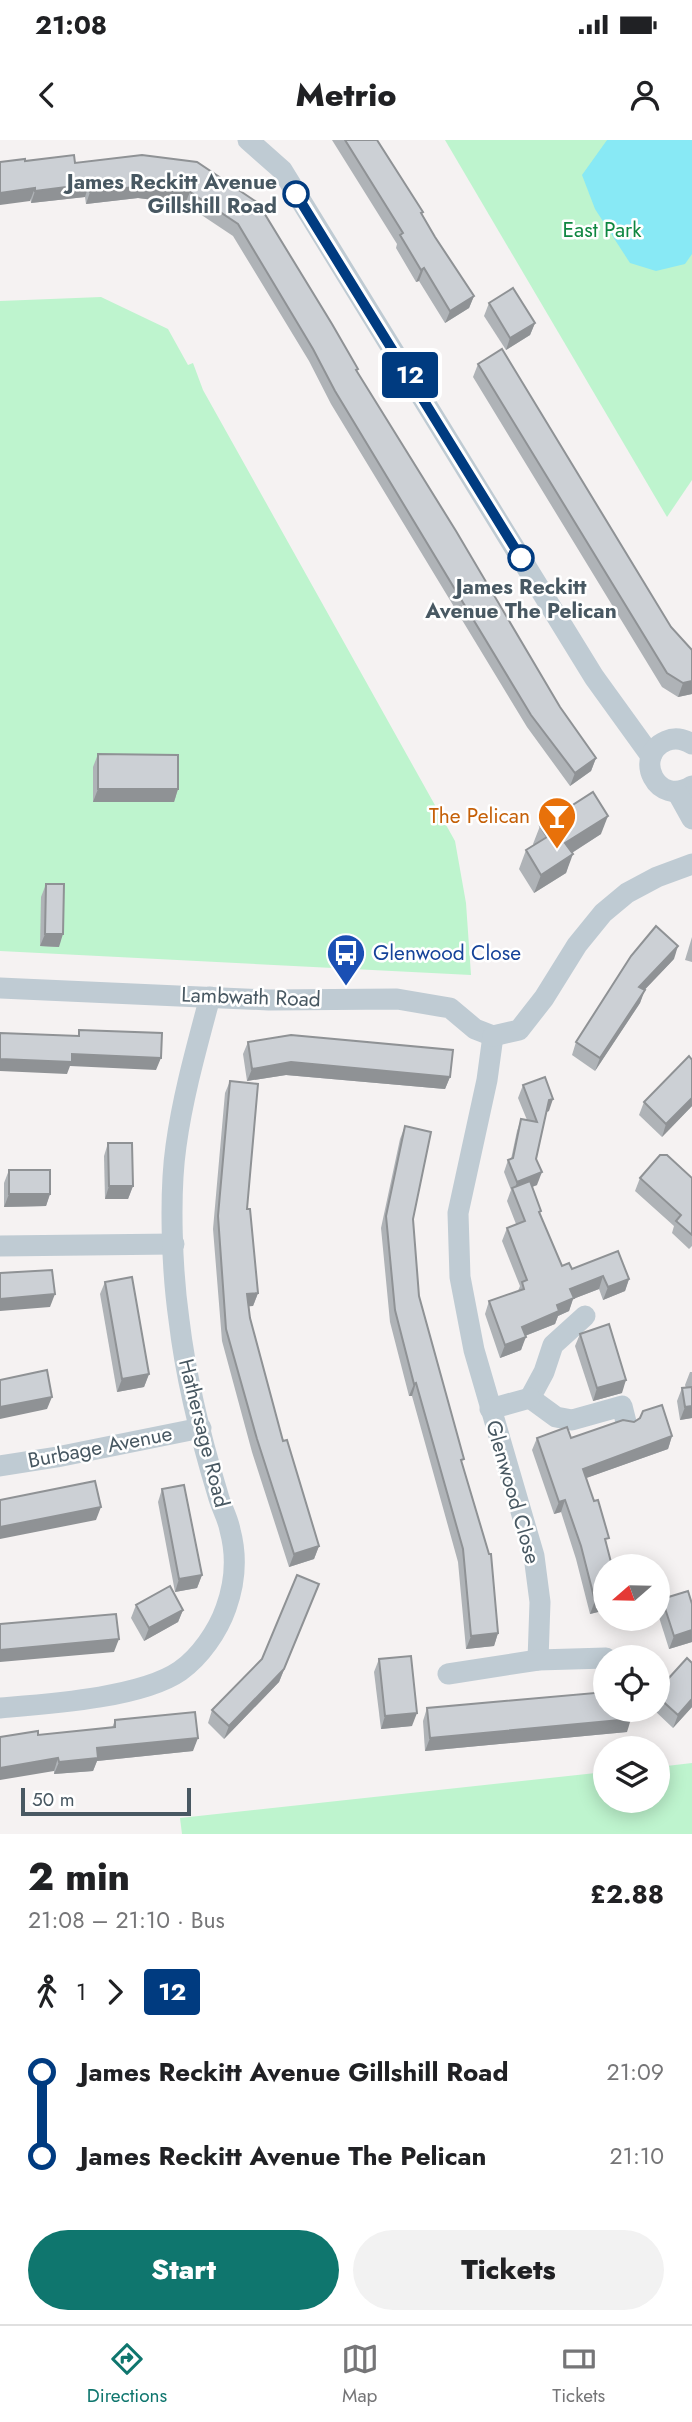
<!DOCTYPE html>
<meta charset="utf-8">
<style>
:root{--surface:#fff;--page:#f2f2f2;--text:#202124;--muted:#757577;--line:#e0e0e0;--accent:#0f766e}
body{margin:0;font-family:Jost,sans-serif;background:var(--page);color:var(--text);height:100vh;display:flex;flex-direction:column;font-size:26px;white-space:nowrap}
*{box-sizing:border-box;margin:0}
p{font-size:23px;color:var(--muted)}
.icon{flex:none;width:38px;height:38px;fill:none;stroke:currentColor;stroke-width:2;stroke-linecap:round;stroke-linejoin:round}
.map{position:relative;height:1694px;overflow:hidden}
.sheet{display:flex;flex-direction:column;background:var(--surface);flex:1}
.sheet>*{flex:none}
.badge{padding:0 14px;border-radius:5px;font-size:24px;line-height:46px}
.needle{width:46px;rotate:250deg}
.tools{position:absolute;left:593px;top:1414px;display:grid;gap:14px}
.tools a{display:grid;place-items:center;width:77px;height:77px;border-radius:50%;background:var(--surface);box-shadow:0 4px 18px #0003;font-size:35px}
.scale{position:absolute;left:21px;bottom:18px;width:170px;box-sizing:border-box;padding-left:7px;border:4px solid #485862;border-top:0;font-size:19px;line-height:24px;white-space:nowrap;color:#485862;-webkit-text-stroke:5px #fff;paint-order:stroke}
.map>.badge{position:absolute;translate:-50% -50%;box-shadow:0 0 0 4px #fff}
.legs{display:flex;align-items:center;gap:10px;height:77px;padding:0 28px;font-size:23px}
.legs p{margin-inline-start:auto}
.head{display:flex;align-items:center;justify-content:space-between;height:119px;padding:0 28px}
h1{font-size:38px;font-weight:800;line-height:52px}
.action{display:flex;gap:14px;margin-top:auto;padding:14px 28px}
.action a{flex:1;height:80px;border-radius:42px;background:var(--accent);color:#fff;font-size:28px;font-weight:800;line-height:80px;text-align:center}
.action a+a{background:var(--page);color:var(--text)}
ul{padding:0 28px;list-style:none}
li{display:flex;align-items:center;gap:24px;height:84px;font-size:26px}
li i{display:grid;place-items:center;width:10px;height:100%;margin:0 9px;background:currentColor}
li i::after{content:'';width:18px;height:18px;margin:-9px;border:5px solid;border-radius:50%;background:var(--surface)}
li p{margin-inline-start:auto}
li:first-child i{background:linear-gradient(#0000 50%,currentColor 0)}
li:last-child i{background:linear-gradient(currentColor 50%,#0000 0)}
.status{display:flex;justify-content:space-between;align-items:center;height:49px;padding:0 35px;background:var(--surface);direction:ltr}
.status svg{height:19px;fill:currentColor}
header{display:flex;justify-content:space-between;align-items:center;height:91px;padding:0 28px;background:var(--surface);font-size:32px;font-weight:800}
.dock{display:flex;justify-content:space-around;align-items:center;height:98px;border-top:2px solid var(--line);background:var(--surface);font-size:19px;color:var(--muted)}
.dock a{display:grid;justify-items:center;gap:4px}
.dock .active{color:var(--accent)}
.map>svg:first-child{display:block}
.park{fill:#bef4ce}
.water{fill:#88e9f5}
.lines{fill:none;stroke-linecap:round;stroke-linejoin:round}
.street{stroke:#bfcbd3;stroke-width:21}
.wall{fill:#afb3b7}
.shaded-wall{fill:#8f9295}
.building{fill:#ccd0d5;stroke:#8f9295;stroke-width:2}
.line-1-casing{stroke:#fff;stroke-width:16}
.line-1{stroke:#003b80;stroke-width:10}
.stop-1-dot{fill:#fff;stroke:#003b80;stroke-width:3.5}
.labels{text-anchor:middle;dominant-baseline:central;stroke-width:5;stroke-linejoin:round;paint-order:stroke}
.stop-label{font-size:21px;font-weight:bold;fill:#485862;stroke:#fff;text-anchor:end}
.park-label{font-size:21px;fill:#0e8740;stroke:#fff}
.food-label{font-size:21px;fill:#c56008;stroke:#fff;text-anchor:end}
.transit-label{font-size:21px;fill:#164399;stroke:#fff;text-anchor:start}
.street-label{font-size:21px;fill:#485862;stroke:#fff}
</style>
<div class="status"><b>21:08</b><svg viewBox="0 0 49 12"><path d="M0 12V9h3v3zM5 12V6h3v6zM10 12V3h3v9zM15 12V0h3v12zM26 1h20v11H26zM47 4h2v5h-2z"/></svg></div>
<header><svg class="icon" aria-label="back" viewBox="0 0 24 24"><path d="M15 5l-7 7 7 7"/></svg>Metrio<svg class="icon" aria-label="person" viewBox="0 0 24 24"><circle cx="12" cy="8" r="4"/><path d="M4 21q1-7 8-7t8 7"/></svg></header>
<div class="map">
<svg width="692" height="1694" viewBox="0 0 692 1694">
<rect width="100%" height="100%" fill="#f5f2f2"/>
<!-- park -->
<g class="park">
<polygon points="445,0 692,0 692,340 667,377"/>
<polygon points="101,157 168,189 188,225 193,223 203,250 455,701 466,763 471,835 0,811 0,161"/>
<polygon points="692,1623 692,1694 182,1694 180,1678 605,1632 606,1661 658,1661 658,1627"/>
</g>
<!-- water -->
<polygon class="water" points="607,0 692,0 692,114 685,124 656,131 630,123 595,69 582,35"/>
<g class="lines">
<!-- street -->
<g class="street">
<polyline points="248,0 282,30 594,537 651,616"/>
<path d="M692,604C684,599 675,597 666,601C632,616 657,668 692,646"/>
<polyline points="677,652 692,679"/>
<polyline points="0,848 269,860 397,859 450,868 475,889 493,896"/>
<polyline points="493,896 487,940 458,1073 460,1137 474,1210 534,1416 540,1462 538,1520"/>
<polyline points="493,896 519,890 544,858 577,805 603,773 627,753 657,737 692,724"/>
<polyline points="0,1106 174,1104"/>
<polyline points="585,1176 553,1205 544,1232 530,1258 556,1277 572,1280 622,1266 626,1282"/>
<polyline points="490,1269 530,1258"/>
<polyline points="0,1326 57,1317 201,1288"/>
<polyline points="448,1534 538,1520 606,1518"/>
<path d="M0,1568C47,1564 141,1558 180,1531C200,1517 218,1491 226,1468C235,1443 237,1416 230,1390C228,1378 221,1367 218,1355C201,1299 186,1239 179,1180C172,1131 169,1055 176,1006C183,955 197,906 210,857"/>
</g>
</g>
<!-- wall -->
<g class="wall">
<polygon points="332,0 377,0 435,97 474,156 469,168 445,183 419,141 416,142 396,108 397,104"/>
<polygon points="25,21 75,23 197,22 357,232 560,567 596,618 591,631 570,646 527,587 331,264 309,221 233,96 185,64 138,58 86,64 85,57 31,63"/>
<polygon points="489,163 535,183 530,195 506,210 484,176"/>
<polygon points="478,224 671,487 692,510 692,554 678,557 662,547 473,237"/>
<polygon points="98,614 178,649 174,662 93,662 93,627"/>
<polygon points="540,686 601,694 572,713 566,733 534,753 519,729 526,710 534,705 533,704"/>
<polygon points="46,744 59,807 40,806 41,757"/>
<polygon points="692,797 692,822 685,820"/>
<polygon points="674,819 644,850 640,863 595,931 572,915 576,902"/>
<polygon points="248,902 450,937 445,949 286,935 247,941 243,914"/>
<polygon points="692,920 692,966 662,997 639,975 644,962"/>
<polygon points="230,941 258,1153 253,1166 248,1166 250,1178 283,1301 319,1406 314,1419 289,1427 252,1312 222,1201 213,1089 225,953"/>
<polygon points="523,945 549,971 546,972 536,1019 537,1045 532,1047 540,1074 562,1126 572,1129 629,1139 625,1151 603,1160 599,1149 573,1159 569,1171 558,1176 555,1184 525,1196 521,1210 500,1218 485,1174 489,1161 518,1151 520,1146 502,1101 507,1088 516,1084 507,1061 511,1050 504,1032 508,1020 511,1019 517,991 521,979 527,980 518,958"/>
<polygon points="405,986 419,1156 462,1324 498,1493 494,1506 466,1509 458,1422 412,1256 409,1256 390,1182 381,1088 400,999"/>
<polygon points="108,1003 133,1046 128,1059 105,1059 104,1016"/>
<polygon points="9,1030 50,1054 46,1066 4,1067 4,1043"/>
<polygon points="640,1038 692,1038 692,1106 689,1109 672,1093 674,1086 635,1051"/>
<polygon points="105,1142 149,1234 144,1247 117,1252 100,1154"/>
<polygon points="580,1194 622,1253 593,1261 575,1206"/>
<polygon points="690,1232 692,1232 692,1278 680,1280 677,1261 682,1248 686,1248 685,1245"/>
<polygon points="672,1296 668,1309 586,1338 607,1404 606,1470 590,1474 576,1419 561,1372 554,1374 532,1310 537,1298"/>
<polygon points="162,1349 202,1435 197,1448 175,1452 158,1362"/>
<polygon points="319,1444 279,1542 224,1599 208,1583 212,1570 262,1519"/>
<polygon points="662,1459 692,1464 692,1502 669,1509 658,1474 658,1470"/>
<polygon points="136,1465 183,1470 178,1482 144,1501 131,1478"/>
<polygon points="379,1519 412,1586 381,1589 374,1532"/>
<polygon points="658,1550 692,1567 673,1588 654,1570 658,1570"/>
<polygon points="427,1568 627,1592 425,1611 423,1581"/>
<polygon points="115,1580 193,1611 97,1621 93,1631 54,1634 54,1631 38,1595 112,1588"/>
</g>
<!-- shaded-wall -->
<g class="shaded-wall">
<polygon points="89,44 85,57 31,63 35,51"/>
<polygon points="143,46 190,52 185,64 138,58 86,64 90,52"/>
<polygon points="35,48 30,61 0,65 0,53"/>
<polygon points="424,128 419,141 416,142 421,130"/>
<polygon points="474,156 469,168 445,183 450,171"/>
<polygon points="535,183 530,195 506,210 510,198"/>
<polygon points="692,541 692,554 678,557 683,543"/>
<polygon points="596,618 591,631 570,646 575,633"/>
<polygon points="98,649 178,649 174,662 93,662"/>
<polygon points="608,676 601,694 559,721 565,703"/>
<polygon points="573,714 566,733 534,753 541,735"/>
<polygon points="45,794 63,794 59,807 40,806"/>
<polygon points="678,806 674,819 635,860 639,847"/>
<polygon points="645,850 640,863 595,931 600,918"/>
<polygon points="72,914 161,918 156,930 70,926 67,934 0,931 0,919"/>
<polygon points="291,922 450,937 445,949 286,935 247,941 252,929"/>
<polygon points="692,958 692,966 662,997 666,984"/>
<polygon points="553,959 549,971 544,973 549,960"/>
<polygon points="542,1032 537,1045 514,1054 513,1053 517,1042"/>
<polygon points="109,1046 133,1046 128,1059 105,1059"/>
<polygon points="9,1054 50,1054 46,1066 4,1067"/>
<polygon points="603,1136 599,1149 573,1159 569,1171 558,1176 555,1184 517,1199 522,1187 557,1165 570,1149"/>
<polygon points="629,1139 625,1151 603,1160 608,1147"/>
<polygon points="258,1153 253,1166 242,1167 247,1154"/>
<polygon points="55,1154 50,1167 0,1171 0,1159"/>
<polygon points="526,1197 521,1210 500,1218 505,1205"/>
<polygon points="149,1234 144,1247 117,1252 122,1239"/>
<polygon points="626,1240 622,1253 593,1261 597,1248"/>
<polygon points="416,1243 412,1256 409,1256 414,1244"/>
<polygon points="52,1257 47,1269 0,1279 0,1267"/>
<polygon points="692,1266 692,1278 680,1280 685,1267"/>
<polygon points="672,1296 668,1309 578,1341 583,1329"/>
<polygon points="565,1360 561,1372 554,1374 559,1362"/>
<polygon points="101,1367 96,1380 0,1399 0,1387"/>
<polygon points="319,1406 314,1419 289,1427 294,1414"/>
<polygon points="202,1435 197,1448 175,1452 179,1439"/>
<polygon points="319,1444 279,1542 224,1599 229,1586"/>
<polygon points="606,1459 606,1470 590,1474 595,1461"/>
<polygon points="183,1470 178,1482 144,1501 149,1488"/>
<polygon points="692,1490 692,1502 669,1509 674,1496"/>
<polygon points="498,1493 494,1506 466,1509 471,1496"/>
<polygon points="119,1499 114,1512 0,1522 0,1510"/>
<polygon points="692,1559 692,1567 673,1588 678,1575"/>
<polygon points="417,1573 412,1586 381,1589 385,1576"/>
<polygon points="631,1579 627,1592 425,1611 430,1598"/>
<polygon points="198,1598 193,1611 97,1621 93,1631 54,1634 59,1622 97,1608"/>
<polygon points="58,1618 54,1631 0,1640 0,1628"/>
</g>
<!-- building -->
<g class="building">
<polygon points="345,0 377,0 423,72 421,73 435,97 474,156 450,171 424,128 421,130 400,95 403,93"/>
<polygon points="74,15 75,23 142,15 197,22 258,63 332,184 358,229 356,230 456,391 560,567 596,618 575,633 531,575 335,251 313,209 238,84 190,52 143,46 90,52 89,44 35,51 35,48 0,53 0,22 25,19 25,21"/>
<polygon points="513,148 535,183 510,198 489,163"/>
<polygon points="502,209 671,487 692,510 692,541 683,543 667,533 478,224"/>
<polygon points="98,614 178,615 178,649 98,649"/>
<polygon points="593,652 608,676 565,703 573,714 541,735 526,710 547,697 540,686"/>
<polygon points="46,744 64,744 63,794 45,794"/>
<polygon points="656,786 678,806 639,847 645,850 600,918 576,902 631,816"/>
<polygon points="79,890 162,893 161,918 72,914 72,922 0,919 0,893 79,896"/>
<polygon points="291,895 453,910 450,937 291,922 252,929 248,902"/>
<polygon points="689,916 692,920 692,958 666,984 644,962"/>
<polygon points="545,937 553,959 549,960 536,1019 542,1032 517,1042 508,1020 513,1018 521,979 537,982 523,945"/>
<polygon points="230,941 258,944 247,1069 250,1069 258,1153 247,1154 250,1178 283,1301 287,1300 319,1406 294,1414 257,1299 226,1189 218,1076"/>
<polygon points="405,986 431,992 413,1079 419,1156 464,1319 461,1320 489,1414 491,1414 498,1493 471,1496 463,1409 416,1243 414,1244 395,1170 386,1076"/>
<polygon points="108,1003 132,1003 133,1046 109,1046"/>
<polygon points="660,1015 667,1015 692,1038 692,1095 676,1081 681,1075 640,1038"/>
<rect x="9" y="1030" width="41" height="24"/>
<polygon points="530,1041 541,1071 539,1072 562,1126 569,1123 572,1129 618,1111 629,1139 608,1147 603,1136 570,1149 574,1158 557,1165 559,1171 522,1187 526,1197 505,1205 489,1161 524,1149 522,1142 527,1140 507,1088 525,1081 512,1048"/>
<polygon points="52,1130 55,1154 0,1159 0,1133"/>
<polygon points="132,1137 149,1234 122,1239 105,1142"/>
<polygon points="609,1184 626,1240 597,1248 580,1194"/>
<polygon points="47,1230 52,1257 0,1267 0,1240"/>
<polygon points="692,1247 692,1266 685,1267 682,1248"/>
<polygon points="662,1265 672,1296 583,1329 594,1361 598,1360 609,1398 605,1399 612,1426 606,1426 606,1459 595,1461 581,1406 565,1360 559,1362 537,1298 567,1287 571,1298 623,1280 634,1282 640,1278 643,1271"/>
<polygon points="95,1341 101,1367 0,1387 0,1360"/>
<polygon points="184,1345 202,1435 179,1439 162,1349"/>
<polygon points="297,1435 319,1444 284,1529 229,1586 212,1570 262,1519"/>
<polygon points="170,1446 183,1470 149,1488 136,1465"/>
<polygon points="688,1451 692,1464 692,1490 674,1496 662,1459"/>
<polygon points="116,1474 119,1499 0,1510 0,1484"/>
<polygon points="411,1516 417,1573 385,1576 379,1519"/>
<polygon points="687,1518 692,1523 692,1559 678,1575 658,1557 658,1550"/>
<polygon points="606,1552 606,1570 631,1570 631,1579 430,1598 427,1568"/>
<polygon points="195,1572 198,1598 97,1608 98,1618 59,1622 58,1618 0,1628 0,1597 38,1591 38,1595 115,1587 115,1580"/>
</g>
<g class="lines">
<!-- line-1 casing -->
<g class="line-1-casing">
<polyline id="line-1" points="296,54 521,418"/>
</g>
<!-- line-1 -->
<use href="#line-1" class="line-1"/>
</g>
<!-- icons -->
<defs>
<g id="bar-pin" transform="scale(2.0125)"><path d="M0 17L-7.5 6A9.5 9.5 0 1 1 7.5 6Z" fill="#e8710a" stroke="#fff"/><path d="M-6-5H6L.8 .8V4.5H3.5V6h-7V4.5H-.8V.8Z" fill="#fff"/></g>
<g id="bus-pin" transform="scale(2.0125)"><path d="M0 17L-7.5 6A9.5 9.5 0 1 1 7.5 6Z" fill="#1a4fb4" stroke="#fff"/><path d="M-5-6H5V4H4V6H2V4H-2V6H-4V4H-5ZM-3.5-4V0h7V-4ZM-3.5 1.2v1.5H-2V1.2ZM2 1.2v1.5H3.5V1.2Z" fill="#fff"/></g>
</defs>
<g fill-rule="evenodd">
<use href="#bar-pin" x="557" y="676"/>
<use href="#bus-pin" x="346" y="813"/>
</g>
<!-- markers -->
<g class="stop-1-dot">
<circle cx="296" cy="54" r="12"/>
<circle cx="521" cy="418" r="12"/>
</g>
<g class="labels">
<!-- stop labels -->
<g class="stop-label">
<text x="277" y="42">James Reckitt Avenue<tspan x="277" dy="24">Gillshill Road</tspan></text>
<text x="521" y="447" text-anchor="middle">James Reckitt<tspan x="521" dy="24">Avenue The Pelican</tspan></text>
</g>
<!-- park labels -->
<g class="park-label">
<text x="602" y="90">East Park</text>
</g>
<!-- food labels -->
<g class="food-label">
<text x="530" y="676">The Pelican</text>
</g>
<!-- transit labels -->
<g class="transit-label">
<text x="373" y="813">Glenwood Close</text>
</g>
<!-- street labels -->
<g class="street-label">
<text transform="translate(251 857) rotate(2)">Lambwath Road</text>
<text transform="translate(204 1293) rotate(76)">Hathersage Road</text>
<text transform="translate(100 1307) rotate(-11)">Burbage Avenue</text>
<text transform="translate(513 1352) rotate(74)">Glenwood Close</text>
</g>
</g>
</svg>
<div class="tools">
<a><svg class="needle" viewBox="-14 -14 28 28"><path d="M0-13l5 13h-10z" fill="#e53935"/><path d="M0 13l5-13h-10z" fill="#757577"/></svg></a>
<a><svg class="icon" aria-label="locate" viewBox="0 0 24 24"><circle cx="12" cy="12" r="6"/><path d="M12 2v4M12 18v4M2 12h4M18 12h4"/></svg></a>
<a><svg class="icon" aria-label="layers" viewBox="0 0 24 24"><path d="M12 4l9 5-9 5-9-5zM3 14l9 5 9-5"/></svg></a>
</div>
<div class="scale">50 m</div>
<b class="badge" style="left:410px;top:235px;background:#003b80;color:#fff">12</b>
</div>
<section class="sheet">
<div class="head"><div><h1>2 min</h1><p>21:08 – 21:10 · Bus</p></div><b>£2.88</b></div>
<div class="legs"><svg class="icon" aria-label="walk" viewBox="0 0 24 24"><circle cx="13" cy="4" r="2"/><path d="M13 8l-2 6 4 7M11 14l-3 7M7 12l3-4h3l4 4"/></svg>1<svg class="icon" aria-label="forward" viewBox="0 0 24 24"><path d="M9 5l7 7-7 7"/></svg><b class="badge" style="background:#003b80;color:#fff">12</b></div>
<ul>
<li><i style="color:#003b80"></i><b>James Reckitt Avenue Gillshill Road</b><p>21:09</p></li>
<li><i style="color:#003b80"></i><b>James Reckitt Avenue The Pelican</b><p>21:10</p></li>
</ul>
<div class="action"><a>Start</a><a>Tickets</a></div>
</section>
<nav class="dock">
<a class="active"><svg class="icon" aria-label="directions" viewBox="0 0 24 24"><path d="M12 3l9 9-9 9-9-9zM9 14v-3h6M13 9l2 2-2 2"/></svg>Directions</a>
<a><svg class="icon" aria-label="map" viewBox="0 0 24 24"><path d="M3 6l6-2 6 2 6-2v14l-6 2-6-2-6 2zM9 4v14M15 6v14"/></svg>Map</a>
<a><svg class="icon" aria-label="tickets" viewBox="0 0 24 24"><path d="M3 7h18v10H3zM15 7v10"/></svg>Tickets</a>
</nav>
